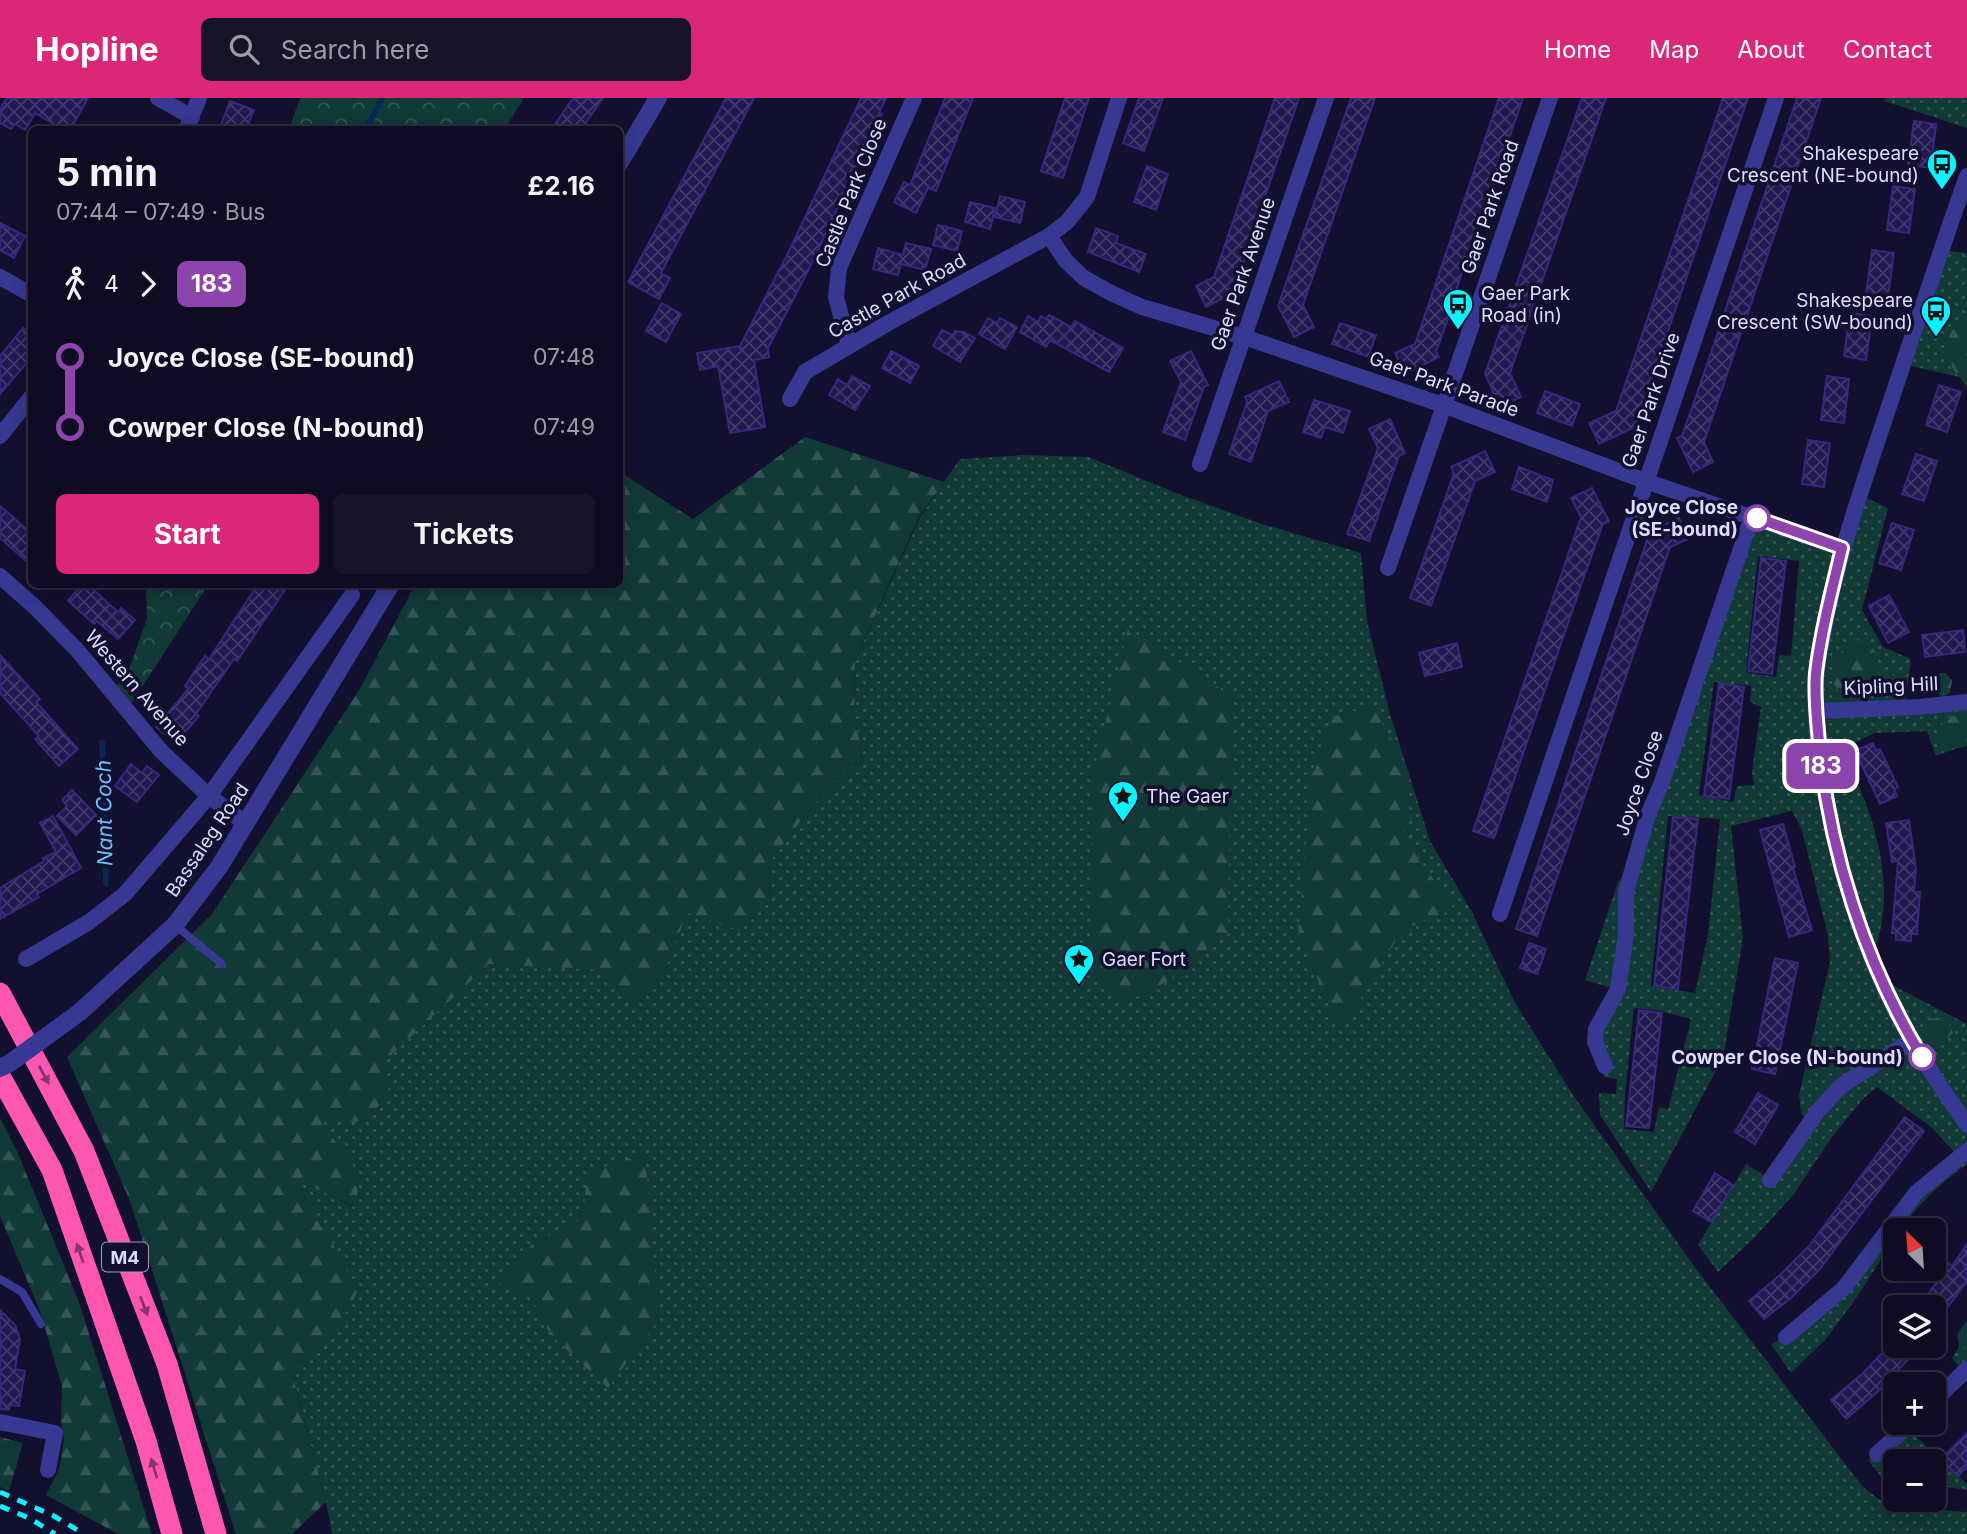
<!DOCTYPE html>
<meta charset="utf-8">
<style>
:root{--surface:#0e0b22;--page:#17142a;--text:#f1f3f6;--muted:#9b9ba5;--line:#2e2b40;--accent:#db2777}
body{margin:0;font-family:Inter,sans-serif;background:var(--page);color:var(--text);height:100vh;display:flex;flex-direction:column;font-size:26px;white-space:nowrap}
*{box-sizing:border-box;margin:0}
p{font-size:23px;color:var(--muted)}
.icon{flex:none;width:38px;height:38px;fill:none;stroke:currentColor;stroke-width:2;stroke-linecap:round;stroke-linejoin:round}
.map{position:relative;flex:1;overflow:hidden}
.panel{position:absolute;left:28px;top:28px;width:595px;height:462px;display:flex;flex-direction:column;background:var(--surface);border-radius:10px;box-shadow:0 4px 18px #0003,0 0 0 2px var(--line)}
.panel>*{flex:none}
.badge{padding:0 14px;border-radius:10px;font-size:24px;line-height:46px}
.needle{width:46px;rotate:335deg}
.buttons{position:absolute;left:1883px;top:1120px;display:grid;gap:14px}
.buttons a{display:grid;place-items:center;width:63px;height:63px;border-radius:10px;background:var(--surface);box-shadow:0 4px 18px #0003,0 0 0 2px var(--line);font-size:35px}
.map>.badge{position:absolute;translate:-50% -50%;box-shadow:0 0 0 4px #fff}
.legs{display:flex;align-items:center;gap:10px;height:77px;padding:0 28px;font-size:23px}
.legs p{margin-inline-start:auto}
.headline{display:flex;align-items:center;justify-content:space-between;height:119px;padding:0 28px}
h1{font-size:38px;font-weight:700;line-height:52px}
.action{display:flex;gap:14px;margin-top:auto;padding:14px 28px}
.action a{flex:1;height:80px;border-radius:10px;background:var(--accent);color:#fff;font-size:28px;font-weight:700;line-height:80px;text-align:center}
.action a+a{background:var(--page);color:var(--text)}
ul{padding:0 28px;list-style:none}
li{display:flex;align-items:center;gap:24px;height:70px;font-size:26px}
li i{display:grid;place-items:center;width:10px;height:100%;margin:0 9px;background:currentColor}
li i::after{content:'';width:18px;height:18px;margin:-9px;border:5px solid;border-radius:50%;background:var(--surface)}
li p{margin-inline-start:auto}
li:first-child i{background:linear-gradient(#0000 50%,currentColor 0)}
li:last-child i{background:linear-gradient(currentColor 50%,#0000 0)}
header{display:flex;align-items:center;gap:42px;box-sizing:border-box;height:98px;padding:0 35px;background:var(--accent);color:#fff}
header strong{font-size:33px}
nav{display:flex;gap:38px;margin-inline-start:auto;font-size:24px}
.search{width:490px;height:63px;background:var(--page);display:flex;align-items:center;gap:18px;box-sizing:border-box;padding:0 24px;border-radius:10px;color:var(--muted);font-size:26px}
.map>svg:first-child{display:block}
.grass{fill:url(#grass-dots);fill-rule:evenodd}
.forest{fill:url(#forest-firs)}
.park{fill:url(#park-crowns)}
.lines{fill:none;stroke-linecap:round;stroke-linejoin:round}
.stream{stroke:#082854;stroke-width:6}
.building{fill:url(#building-cross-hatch);stroke:#35297f;stroke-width:2}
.service{stroke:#363891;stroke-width:8}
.minor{stroke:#363891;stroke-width:16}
.tertiary{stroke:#363891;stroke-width:18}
.motorway{stroke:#ff57b1;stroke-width:21}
.rail{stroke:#08f5ff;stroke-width:5;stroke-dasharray:10 9;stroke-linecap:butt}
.tertiary-bridge{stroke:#363891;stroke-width:18}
.oneway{fill:#893370}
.line-1-casing{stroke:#fff;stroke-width:16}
.line-1{stroke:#8e44ad;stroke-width:10}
.stop-1-dot{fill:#fff;stroke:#8e44ad;stroke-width:3.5}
.labels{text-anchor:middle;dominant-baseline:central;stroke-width:7;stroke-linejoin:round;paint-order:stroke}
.shield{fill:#130f2e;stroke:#a19ec0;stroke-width:2}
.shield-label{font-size:18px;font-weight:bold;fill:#dedcff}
.poi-label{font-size:19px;fill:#dedcff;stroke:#130f2e;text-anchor:start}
.street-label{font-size:19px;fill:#dedcff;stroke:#130f2e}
.stop-label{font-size:19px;font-weight:bold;fill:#dedcff;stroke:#130f2e;text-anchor:end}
.water-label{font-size:21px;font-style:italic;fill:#6ac3ff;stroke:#130f2e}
</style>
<header>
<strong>Hopline</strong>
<div class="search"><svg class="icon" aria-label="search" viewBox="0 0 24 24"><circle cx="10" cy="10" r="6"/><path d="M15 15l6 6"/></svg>Search here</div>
<nav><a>Home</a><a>Map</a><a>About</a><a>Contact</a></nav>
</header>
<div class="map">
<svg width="1967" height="1436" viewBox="0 0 1967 1436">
<defs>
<pattern id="grass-dots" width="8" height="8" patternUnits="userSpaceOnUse" patternTransform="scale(1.75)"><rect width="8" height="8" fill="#113935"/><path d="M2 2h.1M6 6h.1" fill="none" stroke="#335553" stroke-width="1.8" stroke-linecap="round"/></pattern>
<pattern id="forest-firs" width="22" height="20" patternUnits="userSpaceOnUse" patternTransform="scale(1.75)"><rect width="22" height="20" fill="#113935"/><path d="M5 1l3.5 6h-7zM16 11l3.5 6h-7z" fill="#335553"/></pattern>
<pattern id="park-crowns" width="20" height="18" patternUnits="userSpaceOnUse" patternTransform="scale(1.75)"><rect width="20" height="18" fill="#113935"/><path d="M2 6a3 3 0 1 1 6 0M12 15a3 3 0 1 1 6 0" fill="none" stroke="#335553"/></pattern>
<pattern id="building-cross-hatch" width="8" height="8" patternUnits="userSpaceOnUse" patternTransform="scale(1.75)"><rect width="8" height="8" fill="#211951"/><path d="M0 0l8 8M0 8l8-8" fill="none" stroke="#413a6b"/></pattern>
</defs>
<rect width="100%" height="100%" fill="#130f2e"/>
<!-- grass -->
<g class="grass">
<polygon points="1885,0 1967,0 1967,30 1884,3"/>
<polygon points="1941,152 1967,155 1967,281 1903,266"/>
<polygon points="1024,357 1089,359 1176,395 1262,426 1361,455 1367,523 1390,616 1430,743 1472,814 1514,903 1573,997 1694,1168 1862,1388 1889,1409 1967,1414 1967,1436 332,1436 326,1404 291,1271 336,1233 298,1082 355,1109 359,1076 319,1022 489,866 665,873 687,814 769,804 770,763 816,704 863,657 854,620 855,563 920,419 960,361"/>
<path d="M1860,397L1888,410L1862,512L1883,549L1911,561L1905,610L1967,604V646L1936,658L1927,633L1874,635L1853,646L1860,667L1852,672C1878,730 1898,796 1872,858L1881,881L1967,926V1066C1941,1085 1918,1106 1900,1132H1895V1139L1859,1196L1827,1240L1791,1275L1771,1246L1786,1239L1869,1156L1959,1059L1931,1029L1877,989L1863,1001L1832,1039L1794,1096L1755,1139L1718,1174L1698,1147L1746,1066L1771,1082L1810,1024L1801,1015L1799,997L1830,864L1828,838L1802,732L1792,713L1731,728L1743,841L1723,960L1651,1094L1600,1017L1599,995L1616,996L1617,981L1603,979L1605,968L1595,944L1618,892L1585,882L1618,784L1633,771L1752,418L1841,450ZM1758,458L1799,463L1791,558L1779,557L1776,579L1746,574ZM1714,584L1751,588L1750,604L1761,609L1752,674L1754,687L1737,688L1733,704L1699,697ZM1668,718L1720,721L1708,836L1695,895L1651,888ZM1634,910L1656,912L1691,921L1668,1011L1659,1009L1654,1034L1624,1031L1625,997Z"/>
<polygon points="1967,1236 1967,1271 1963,1274 1952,1260"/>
<polygon points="1906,1329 1967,1386 1967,1392 1934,1387 1934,1363 1895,1363 1895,1382 1882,1380 1868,1362"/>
</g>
<!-- forest -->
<g class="forest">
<path d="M1967,221V289L1953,271L1944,252C1948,239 1953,226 1967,221Z"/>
<polygon points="805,339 944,384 919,419 855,563 854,620 863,657 816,704 770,763 769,804 738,832 687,815 665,873 632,906 604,872 489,866 386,962 390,1000 355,1025 320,1022 359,1076 356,1109 299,1083 358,1193 336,1233 291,1271 326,1404 292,1436 236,1436 130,1103 67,959 212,816 358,594 415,487 620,486 620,374 693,421"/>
<polygon points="1128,531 1231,598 1228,834 1168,883 1120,907 1094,877 1090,689"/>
<path d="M1861,542C1891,556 1871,578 1855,594L1838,593L1830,579C1834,564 1843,544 1861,542Z"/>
<polygon points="1937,575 1946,575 1952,582 1950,595 1943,599 1931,591 1931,583"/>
<polygon points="1890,577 1900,577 1907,588 1907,597 1897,601 1885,597 1883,587"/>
<polygon points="1373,608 1407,670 1404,739 1454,811 1402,832 1341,934 1298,837 1312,674 1332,619"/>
<polygon points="1959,616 1967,619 1967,648 1952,652 1942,642 1939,631 1947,620"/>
<polygon points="1947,919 1953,935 1942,945 1931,945 1925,939 1923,927 1927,921"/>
<polygon points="0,1020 17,1053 79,1204 152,1436 118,1436 46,1397 59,1371 64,1343 61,1322 62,1288 40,1213 0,1118"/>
<polygon points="645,1055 659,1221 608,1290 550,1236 531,1200 499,1187 532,1146 583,1120 587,1075"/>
<polygon points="1967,1222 1967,1251 1959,1249 1957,1237"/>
<polygon points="0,1339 23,1345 9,1393 0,1389"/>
</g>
<!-- park -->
<g class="park">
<polygon points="300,0 524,0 505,31 289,31"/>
<polygon points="146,487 208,487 127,612 112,594 129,571 147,521"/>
</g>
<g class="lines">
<!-- stream -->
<g class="stream">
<polyline points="366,32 382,0"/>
<polyline points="161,491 163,486"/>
<polyline points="102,645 106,786"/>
</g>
</g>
<!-- building -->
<g class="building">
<polygon points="7,0 88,0 70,32 64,32 35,15 25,32 15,26 11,31 0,25 0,11"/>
<polygon points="573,0 603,0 581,32 551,32"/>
<polygon points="726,0 754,0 661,175 670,180 659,201 628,184"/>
<polygon points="861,0 886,0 879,15 882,16 808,173 768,250 769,259 754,262 765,329 730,335 718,268 700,272 697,255 740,248 789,153"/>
<polygon points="945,0 973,0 936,93 928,90 916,115 894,104 904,84 910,87"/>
<polygon points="1065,0 1089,0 1063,80 1041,73"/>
<polygon points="1139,0 1163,0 1144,53 1123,45"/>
<polygon points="1275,0 1299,0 1252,136 1254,136 1236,186 1239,192 1206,209 1196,188 1214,179"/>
<polygon points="1351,0 1375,0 1303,207 1314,229 1294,239 1278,208"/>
<polygon points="1499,0 1523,0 1452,204 1454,204 1436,254 1439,259 1405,276 1395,255 1415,246"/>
<polygon points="1582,0 1606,0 1510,275 1521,299 1500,309 1485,276"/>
<polygon points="1723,0 1748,0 1635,329 1599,346 1589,325 1616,313"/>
<polygon points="1797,0 1821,0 1704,344 1713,364 1693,374 1677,340 1682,338 1700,287"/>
<polygon points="230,3 254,12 246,32 219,32"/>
<polygon points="1914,23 1936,26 1931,70 1908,67"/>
<polygon points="1147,68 1168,76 1156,112 1134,104"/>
<polygon points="1893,88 1915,91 1909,135 1887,132"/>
<polygon points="1000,98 1025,104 1020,125 995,119"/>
<polygon points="970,104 995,110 990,131 965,124"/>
<polygon points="0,125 25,138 14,160 0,152"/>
<polygon points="938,127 962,133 957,153 933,147"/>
<polygon points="1096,130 1118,138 1116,145 1146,156 1139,174 1088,154"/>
<polygon points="906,145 931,151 925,172 901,166 898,177 873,171 878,150 903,157"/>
<polygon points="1872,152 1894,155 1888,199 1866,196"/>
<polygon points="662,205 681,216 666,244 646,233"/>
<polygon points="1850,215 1872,218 1866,262 1844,258"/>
<polygon points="1049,217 1071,229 1075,223 1123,250 1109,274 1050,242 1046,249 1020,234 1028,218 1038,224 1041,218 1046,221"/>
<polygon points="988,220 997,225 1000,220 1017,229 1005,251 979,236"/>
<polygon points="1340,225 1376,237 1368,259 1332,246"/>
<polygon points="23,230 32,237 32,259 0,296 0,258"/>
<polygon points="942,232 952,237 955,233 964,234 975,240 960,264 933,248"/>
<polygon points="891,253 919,268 910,285 882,270"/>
<polygon points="1191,253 1208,287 1204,289 1185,342 1163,334 1181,284 1170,263"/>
<polygon points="852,278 870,288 855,312 829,297 838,281 847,287"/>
<polygon points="1827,278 1849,281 1844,325 1821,322"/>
<polygon points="1279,283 1289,304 1268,313 1251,364 1229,356 1247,304 1245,299"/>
<polygon points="1939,287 1961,294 1947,334 1926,327"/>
<polygon points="1545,293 1580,306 1572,328 1537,315"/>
<polygon points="1314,302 1350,313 1343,335 1325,329 1321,340 1303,334"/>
<polygon points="1390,321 1405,355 1399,358 1369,443 1347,436 1378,350 1369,331"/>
<polygon points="1808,342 1830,345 1824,389 1802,386"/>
<polygon points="1485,353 1495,374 1475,383 1431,508 1410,500 1454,375 1451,369"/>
<polygon points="1916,356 1937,363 1924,403 1902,396"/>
<polygon points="1519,369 1553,382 1547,404 1512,391"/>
<polygon points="1592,390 1609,423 1603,426 1585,476 1494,740 1473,733 1581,419 1571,400"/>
<polygon points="0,408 32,436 32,468 0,440"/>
<polygon points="1679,420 1688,441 1670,449 1537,838 1516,831 1647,442 1644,435"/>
<polygon points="1892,425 1914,432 1901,472 1879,465"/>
<polygon points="1761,460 1786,463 1772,576 1748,573"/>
<polygon points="82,486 87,486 118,514 121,510 135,522 118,541 97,523 94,526 68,503"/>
<polygon points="258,486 289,486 237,563 234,561 216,587 196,616 199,618 176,645 156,629 189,590 185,588 205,558 209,561"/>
<polygon points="1889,497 1909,534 1888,545 1869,508"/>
<polygon points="1963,532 1965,554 1925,559 1922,537"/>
<polygon points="1457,545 1462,569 1425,578 1419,555"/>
<polygon points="0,557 40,601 36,604 78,651 59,668 35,641 39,638 0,595"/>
<polygon points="1719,585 1744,589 1729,701 1704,698"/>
<polygon points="1873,645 1876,653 1880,651 1898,689 1894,691 1897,698 1880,706 1859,661 1861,660 1857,652"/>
<polygon points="131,666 142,675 147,668 159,677 137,704 115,688"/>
<polygon points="72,692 96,717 76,737 57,718 67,708 62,702"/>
<polygon points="53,718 81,770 37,796 39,799 0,821 0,790 44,763 43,760 56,754 40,725"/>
<polygon points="1673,719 1698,721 1678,891 1654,888"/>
<polygon points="1909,722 1916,771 1914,794 1920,794 1917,836 1911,836 1911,843 1896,842 1896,835 1892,835 1898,763 1892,764 1886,725"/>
<polygon points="1783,726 1795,769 1793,770 1812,832 1789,839 1760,732"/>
<polygon points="1529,845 1546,851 1537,876 1520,870"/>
<polygon points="1775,860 1798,865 1775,976 1752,971"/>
<polygon points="1639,912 1662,915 1649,1030 1626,1028"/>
<polygon points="1758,995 1778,1007 1755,1046 1735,1034"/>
<polygon points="1905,1019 1924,1033 1819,1172 1791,1200 1764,1221 1749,1203 1780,1177 1809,1148"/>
<polygon points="1715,1075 1733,1087 1711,1124 1693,1113"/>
<polygon points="1967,1146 1967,1183 1934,1228 1934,1209 1919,1209 1949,1166 1952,1168"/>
<polygon points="0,1212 15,1227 20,1241 15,1271 25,1273 19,1308 10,1307 9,1312 0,1311"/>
<polygon points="1889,1248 1920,1248 1883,1289 1846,1321 1831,1302 1862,1276"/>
<polygon points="1967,1335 1967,1369 1958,1378 1941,1361"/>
</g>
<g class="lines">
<!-- service -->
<g class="service">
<polyline points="175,827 222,866"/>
<polyline points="0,1181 22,1194 41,1226"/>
</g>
<!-- minor -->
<g class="minor">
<polyline points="158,0 192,19"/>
<polyline points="186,32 199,0"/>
<path d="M1967,78C1935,169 1905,261 1874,353C1854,414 1834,474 1823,537C1821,550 1817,564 1816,578C1811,678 1848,816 1892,906C1913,948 1940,988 1967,1027"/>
<polyline points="1049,138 1066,163 1084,180 1111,195 1142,209 1244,239 1443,307 1645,383 1842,450"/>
<polyline points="0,179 32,197"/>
<polyline points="849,248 836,199 839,170 914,0"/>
<polyline points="790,301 805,274 890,224 1049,138 1067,124 1087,99 1119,0"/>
<polyline points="0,338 32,298"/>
<polyline points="1200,366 1326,0"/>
<polyline points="1388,470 1550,0"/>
<polyline points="0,478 35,509 78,553 161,653 209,698 246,726"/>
<polyline points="1816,613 1919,609 1967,604"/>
<polyline points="1500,816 1776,0"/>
<polyline points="26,861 89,824 125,796 209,698 352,497"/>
<polyline points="1605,968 1595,944 1596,931 1618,891 1626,836 1626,794 1648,717 1662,684 1752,418"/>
<polyline points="1770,1082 1818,1013 1841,988 1912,942"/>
<polyline points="1786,1239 1844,1190 1916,1095 1967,1053"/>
<polyline points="1934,1303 1967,1271"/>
<polyline points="0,1324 55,1335 48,1372"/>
<polyline points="1877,1356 1911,1325"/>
</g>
<!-- tertiary -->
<g class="tertiary">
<polyline points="620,64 658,0"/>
<polyline points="80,914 175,827 219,769 391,486"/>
</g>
<!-- motorway -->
<g class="motorway">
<polyline points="0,895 84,1053 167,1266 216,1436"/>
<polyline points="0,978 52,1072 146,1343 172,1436"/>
</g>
<!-- rail -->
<g class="rail">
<polyline points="0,1394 54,1418 84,1436"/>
<polyline points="0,1408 29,1420 55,1436"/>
</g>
<!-- tertiary-bridge -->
<polyline class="tertiary-bridge" points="0,970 10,965 80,914"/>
</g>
<!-- one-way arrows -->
<defs><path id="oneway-solid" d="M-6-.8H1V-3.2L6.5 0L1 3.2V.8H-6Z" transform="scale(1.75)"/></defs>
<g class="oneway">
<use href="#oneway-solid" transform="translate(44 977) rotate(62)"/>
<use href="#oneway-solid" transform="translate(80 1155) rotate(-109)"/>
<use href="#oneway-solid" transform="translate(144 1208) rotate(69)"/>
<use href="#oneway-solid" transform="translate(154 1370) rotate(-106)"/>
</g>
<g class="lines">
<!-- line-1 casing -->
<g class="line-1-casing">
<path id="line-1" d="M1757,420L1842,450C1832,492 1821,533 1816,575C1814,598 1817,621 1819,644C1829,753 1865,865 1922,959"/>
</g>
<!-- line-1 -->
<use href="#line-1" class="line-1"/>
</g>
<!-- icons -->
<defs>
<g id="bus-pin" transform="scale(1.575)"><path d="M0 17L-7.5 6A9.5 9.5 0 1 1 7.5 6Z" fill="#08f5ff" stroke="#130f2e"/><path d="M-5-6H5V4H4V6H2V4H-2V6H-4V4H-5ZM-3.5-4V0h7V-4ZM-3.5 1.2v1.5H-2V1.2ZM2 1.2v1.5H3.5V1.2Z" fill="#111"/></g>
<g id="sight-pin" transform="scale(1.575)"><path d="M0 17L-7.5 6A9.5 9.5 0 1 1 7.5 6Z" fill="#08f5ff" stroke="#130f2e"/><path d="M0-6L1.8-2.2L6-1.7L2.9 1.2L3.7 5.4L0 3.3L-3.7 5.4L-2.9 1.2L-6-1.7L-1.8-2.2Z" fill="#111"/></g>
</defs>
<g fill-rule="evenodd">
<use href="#bus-pin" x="1942" y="66"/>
<use href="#bus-pin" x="1458" y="206"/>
<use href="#bus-pin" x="1936" y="213"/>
<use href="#sight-pin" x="1123" y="698"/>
<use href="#sight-pin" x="1079" y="861"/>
</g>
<!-- markers -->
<g class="stop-1-dot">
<circle cx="1757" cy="420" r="12"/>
<circle cx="1922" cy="959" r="12"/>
</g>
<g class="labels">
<!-- shield labels -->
<rect class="shield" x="102" y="1144.5" width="46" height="29" rx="5"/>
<g class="shield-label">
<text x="125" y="1159">M4</text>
</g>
<!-- poi labels -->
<g class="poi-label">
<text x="1919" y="55" text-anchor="end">Shakespeare<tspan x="1919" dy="22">Crescent (NE-bound)</tspan></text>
<text x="1481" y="195">Gaer Park<tspan x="1481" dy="22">Road (in)</tspan></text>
<text x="1913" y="202" text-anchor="end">Shakespeare<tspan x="1913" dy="22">Crescent (SW-bound)</tspan></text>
<text x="1146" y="698">The Gaer</text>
<text x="1102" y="861">Gaer Fort</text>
</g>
<!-- street labels -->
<g class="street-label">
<text transform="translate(851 95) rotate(-68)">Castle Park Close</text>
<text transform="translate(1490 109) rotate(-71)">Gaer Park Road</text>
<text transform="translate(1243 176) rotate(-71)">Gaer Park Avenue</text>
<text transform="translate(897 198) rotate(-29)">Castle Park Road</text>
<text transform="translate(1444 286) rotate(20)">Gaer Park Parade</text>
<text transform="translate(1651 302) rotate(-71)">Gaer Park Drive</text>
<text transform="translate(1891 588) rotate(-3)">Kipling Hill</text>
<text transform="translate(137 590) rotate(49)">Western Avenue</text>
<text transform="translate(1639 685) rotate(-71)">Joyce Close</text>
<text transform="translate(207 742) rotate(-56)">Bassaleg Road</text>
</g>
<!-- stop labels -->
<g class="stop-label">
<text x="1738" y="409">Joyce Close<tspan x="1738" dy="22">(SE-bound)</tspan></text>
<text x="1903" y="959">Cowper Close (N-bound)</text>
</g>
<!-- water labels -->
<g class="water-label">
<text transform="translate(104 715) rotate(-91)">Nant Coch</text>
</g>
</g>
</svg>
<div class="buttons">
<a><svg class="needle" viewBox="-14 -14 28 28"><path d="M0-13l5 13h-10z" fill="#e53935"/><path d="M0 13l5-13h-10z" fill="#9b9ba5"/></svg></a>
<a><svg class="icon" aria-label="layers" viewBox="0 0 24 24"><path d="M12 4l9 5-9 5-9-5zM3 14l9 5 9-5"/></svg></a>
<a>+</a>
<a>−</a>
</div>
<b class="badge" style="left:1821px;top:668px;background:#8e44ad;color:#fff">183</b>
<section class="panel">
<div class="headline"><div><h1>5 min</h1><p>07:44 – 07:49 · Bus</p></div><b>£2.16</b></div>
<div class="legs"><svg class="icon" aria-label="walk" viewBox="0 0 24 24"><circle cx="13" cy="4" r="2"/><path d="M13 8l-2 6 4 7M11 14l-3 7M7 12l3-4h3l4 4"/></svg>4<svg class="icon" aria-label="forward" viewBox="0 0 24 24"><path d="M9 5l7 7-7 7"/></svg><b class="badge" style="background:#8e44ad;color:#fff">183</b></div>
<ul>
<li><i style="color:#8e44ad"></i><b>Joyce Close (SE-bound)</b><p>07:48</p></li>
<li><i style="color:#8e44ad"></i><b>Cowper Close (N-bound)</b><p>07:49</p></li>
</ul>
<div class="action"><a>Start</a><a>Tickets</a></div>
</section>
</div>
